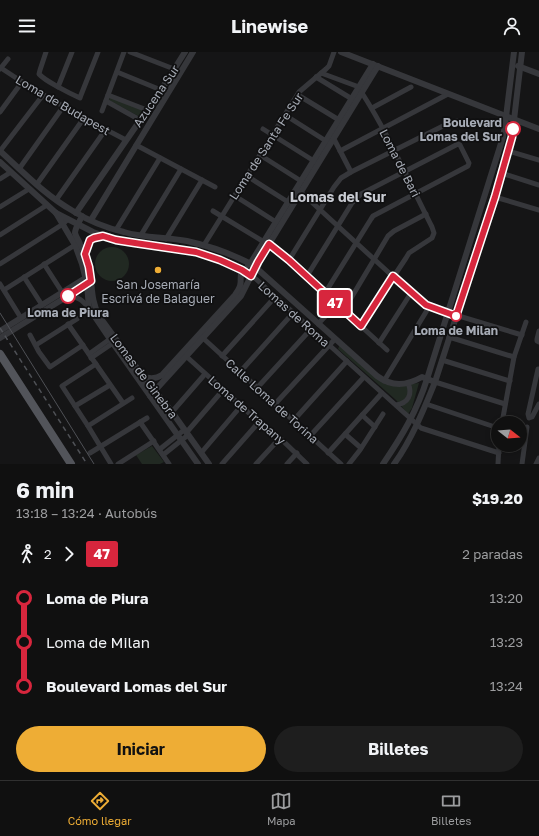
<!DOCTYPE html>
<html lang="es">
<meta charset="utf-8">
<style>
:root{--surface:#101010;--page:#1e1e1e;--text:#f1f3f6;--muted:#9c9d9f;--line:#303030;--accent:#eead35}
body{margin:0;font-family:"Golos Text",sans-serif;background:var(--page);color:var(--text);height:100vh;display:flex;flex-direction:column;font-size:15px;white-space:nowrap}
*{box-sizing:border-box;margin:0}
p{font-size:13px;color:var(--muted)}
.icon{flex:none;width:22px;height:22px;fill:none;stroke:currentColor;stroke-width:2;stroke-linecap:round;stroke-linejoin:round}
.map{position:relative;height:412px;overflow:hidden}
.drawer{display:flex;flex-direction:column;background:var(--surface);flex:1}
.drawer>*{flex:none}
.badge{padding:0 8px;border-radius:3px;font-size:14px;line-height:26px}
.needle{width:26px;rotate:107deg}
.fabs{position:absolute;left:491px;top:364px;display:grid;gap:8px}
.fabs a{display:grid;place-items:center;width:36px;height:36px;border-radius:50%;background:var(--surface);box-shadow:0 2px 6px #0003,0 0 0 1px var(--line);font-size:20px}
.map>.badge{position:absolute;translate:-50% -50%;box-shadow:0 0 0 2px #fff}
.legs{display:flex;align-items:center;gap:6px;height:44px;padding:0 16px;font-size:13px}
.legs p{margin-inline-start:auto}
.summary{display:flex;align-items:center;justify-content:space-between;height:68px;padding:0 16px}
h1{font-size:22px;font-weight:700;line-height:30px}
.primary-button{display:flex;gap:8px;margin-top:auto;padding:8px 16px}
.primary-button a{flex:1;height:46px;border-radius:24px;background:var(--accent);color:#111;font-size:16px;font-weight:700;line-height:46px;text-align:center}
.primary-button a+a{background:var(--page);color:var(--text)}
ul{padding:0 16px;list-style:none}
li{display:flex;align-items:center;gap:14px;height:44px;font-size:15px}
li i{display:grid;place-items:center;width:6px;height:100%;margin:0 5px;background:currentColor}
li i::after{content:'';width:10px;height:10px;margin:-5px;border:3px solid;border-radius:50%;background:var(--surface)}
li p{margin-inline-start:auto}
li:first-child i{background:linear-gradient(#0000 50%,currentColor 0)}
li:last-child i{background:linear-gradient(currentColor 50%,#0000 0)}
header{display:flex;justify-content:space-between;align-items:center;height:52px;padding:0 16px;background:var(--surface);font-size:18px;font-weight:700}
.dock{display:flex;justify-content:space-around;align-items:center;height:56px;border-top:1px solid var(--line);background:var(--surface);font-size:11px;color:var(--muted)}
.dock a{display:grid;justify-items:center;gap:2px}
.dock .selected{color:var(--accent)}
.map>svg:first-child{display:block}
.green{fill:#212922}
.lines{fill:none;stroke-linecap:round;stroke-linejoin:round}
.minor{stroke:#36373b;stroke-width:5}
.tertiary{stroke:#36373b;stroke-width:6}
.primary{stroke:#52545a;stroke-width:8}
.tram{stroke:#4f5156;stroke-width:1}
.rail{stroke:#4f5156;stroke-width:1.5;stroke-dasharray:5 4;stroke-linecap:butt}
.line-1-casing{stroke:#fff;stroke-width:9}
.line-1{stroke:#d7263d;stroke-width:6}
.stop-1-dot{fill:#fff;stroke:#d7263d;stroke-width:2}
.poi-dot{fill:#eead35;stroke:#101011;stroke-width:1.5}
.labels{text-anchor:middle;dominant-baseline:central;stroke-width:3.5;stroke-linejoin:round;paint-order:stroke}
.street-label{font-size:12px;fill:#a7acb6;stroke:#101011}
.stop-label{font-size:12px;font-weight:bold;fill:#a7acb6;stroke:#101011}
.poi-label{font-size:12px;fill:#a7acb6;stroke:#101011}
.quarter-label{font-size:14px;font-weight:bold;fill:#c8cbd2;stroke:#101011}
</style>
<header><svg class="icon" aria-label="menu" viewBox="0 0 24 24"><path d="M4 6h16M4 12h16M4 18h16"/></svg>Linewise<svg class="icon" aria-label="person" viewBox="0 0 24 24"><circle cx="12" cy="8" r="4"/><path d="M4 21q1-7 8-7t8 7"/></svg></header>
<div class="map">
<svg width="539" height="412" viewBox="0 0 539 412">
<rect width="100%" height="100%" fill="#151516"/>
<!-- green -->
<g class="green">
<polygon points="110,45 145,58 140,65 109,48"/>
<circle cx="112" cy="212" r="17"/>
<polygon points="340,292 383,331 397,334 419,331 412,356 408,362 396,348 338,297"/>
<polygon points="152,394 164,410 160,412 142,412 136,403"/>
</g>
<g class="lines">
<!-- minor -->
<g class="minor">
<path d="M46,0L40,18L39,22C45,29 71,42 80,46L81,43L98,0"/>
<polyline points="130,0 174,17"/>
<path d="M1,16C41,43 83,66 126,88"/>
<polyline points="0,17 8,7"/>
<polyline points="117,20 161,38"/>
<polyline points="321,21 359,35"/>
<polyline points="316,25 352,47"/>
<polyline points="58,35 72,0"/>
<polyline points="108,43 147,58"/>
<polyline points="298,43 339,68"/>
<polyline points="106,49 140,68"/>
<polyline points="372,56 411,35"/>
<polyline points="102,59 124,0"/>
<polyline points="0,60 22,30"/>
<polyline points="285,63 326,89"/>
<polyline points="263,77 314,109"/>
<polyline points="334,87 351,120"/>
<polyline points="136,93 215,135"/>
<polyline points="0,99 43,43"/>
<polyline points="340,99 448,42"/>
<polyline points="508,99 539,108"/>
<polyline points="260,103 301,129"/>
<polyline points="19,117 63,55"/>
<polyline points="501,121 539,133"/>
<polyline points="247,124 288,150"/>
<polyline points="0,127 11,120"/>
<polyline points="37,132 84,66"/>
<polyline points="299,139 305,144 411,241 425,253 429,255 522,283"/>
<polyline points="235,144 276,170"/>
<polyline points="495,145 539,158"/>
<polyline points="56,148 106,77"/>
<polyline points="0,155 29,137"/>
<polyline points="213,159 264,190"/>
<polyline points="116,178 160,106"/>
<polyline points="0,183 47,153"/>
<polyline points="141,183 181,117"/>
<polyline points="166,187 202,128"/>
<polyline points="269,192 289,208 387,298"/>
<polyline points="204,193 299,40 326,17 329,14 334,0"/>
<polyline points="289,208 334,135 341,126 351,120 451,70 457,69"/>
<polyline points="0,212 63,172 68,167"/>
<polyline points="44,212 62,240"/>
<polyline points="242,218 256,227 421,376 499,401"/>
<polyline points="307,224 352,151 361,142 456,93 458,92 460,93 469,111 468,114 373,164 371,167 325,241"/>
<polyline points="24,225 42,253"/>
<polyline points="0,232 21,266"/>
<polyline points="4,238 75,193"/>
<path d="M68,244C78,244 83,249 89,256"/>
<polyline points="344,258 388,184 394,179 426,162"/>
<polyline points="68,272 123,351"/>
<polyline points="318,272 337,252"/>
<path d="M361,274L406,206L409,201L432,186L434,181L432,175C409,130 389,83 362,41"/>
<polyline points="539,279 537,287 537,289 539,290"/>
<polyline points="30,283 39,300 50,315 83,293"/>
<polyline points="449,285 514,305"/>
<polyline points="203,286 341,412"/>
<polyline points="379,291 411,241"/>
<polyline points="36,293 77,267"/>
<polyline points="89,302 110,287"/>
<polyline points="222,304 275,245"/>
<polyline points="187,305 259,370 280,386 307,412"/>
<polyline points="91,306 113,291"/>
<polyline points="442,308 510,329"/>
<polyline points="96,312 62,334 88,374 111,412"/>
<polyline points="539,317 538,317 528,362 529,366 532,365 539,352"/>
<polyline points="240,320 293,261"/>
<polyline points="384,329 429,255"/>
<polyline points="435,330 505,352"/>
<polyline points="257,336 311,277"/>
<polyline points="275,352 335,287"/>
<polyline points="426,352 498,376"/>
<path d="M396,353C408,351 413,343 408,331"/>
<polyline points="75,354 110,333"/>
<polyline points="172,360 205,322"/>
<polyline points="362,363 375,375"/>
<polyline points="293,369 347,309"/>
<polyline points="140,370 169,412"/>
<polyline points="502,371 514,305 526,270"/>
<polyline points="88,374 132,346"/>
<polyline points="186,381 223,338"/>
<polyline points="345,382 361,396"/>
<polyline points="310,384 364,325"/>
<polyline points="160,397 184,378"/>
<polyline points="90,401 147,366"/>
<polyline points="201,401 241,354"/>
<polyline points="328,401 382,341"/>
<polyline points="163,403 188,383"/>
<polyline points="118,412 154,389"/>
<polyline points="222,412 259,370"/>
<polyline points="256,412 280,386"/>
<polyline points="287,412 297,401"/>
<polyline points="349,412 360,398 383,362"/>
<polyline points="498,412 499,393"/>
<polyline points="522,412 527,375"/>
<polyline points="536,412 539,406"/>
</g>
<!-- tertiary -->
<g class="tertiary">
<polyline points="341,0 539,77"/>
<polyline points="518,14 539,22"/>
<path d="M0,99C23,120 46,144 73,159C89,169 106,176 124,180C144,186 166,185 187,189C210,194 232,202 253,213L377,324C392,335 406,334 422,325L435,330"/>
<polyline points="0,110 56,161 93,180 116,188 135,191 196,200 220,208 242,218"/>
<polyline points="56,161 75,193 82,212 87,232 89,256 110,287 198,412"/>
<polyline points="76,161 161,38 185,0"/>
<path d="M82,164C80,169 75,176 75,181C76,185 79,189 80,192C84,200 87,207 89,216C93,233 90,246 99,264L142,323L172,360L209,412"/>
<polyline points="91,168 193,0"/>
<path d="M85,202C90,188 89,187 103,183"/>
<polyline points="248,213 250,212 373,12"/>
<polyline points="0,279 87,225"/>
<polyline points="0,286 89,231"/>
<path d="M142,324C149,327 156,327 162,323L235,243C237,240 239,237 240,234C242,228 239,224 242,218"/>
<polyline points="150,344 241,244 258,210 378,14"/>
<path d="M383,412C402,384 417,359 427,327L503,85L505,73L514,0"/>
<path d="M394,412C411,389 424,357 435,330L495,145L512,85L522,0"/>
</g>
<!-- primary -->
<polyline class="primary" points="0,302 71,412"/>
<!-- tram -->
<polyline class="tram" points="0,261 94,412"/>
<!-- rail -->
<polyline class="rail" points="0,276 87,412"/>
</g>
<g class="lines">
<!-- line-1 casing -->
<g class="line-1-casing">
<polyline id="line-1" points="68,244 91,229 89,215 85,202 90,188 94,186 103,184 116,188 135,191 196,200 220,208 242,218 251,224 258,210 269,192 289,208 361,274 393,224 426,253 456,264 495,145 512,85 513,77"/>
</g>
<!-- line-1 -->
<use href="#line-1" class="line-1"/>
</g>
<!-- markers -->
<g class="stop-1-dot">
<circle cx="513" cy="77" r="7"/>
<circle cx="68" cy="244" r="7"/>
<circle cx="456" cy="264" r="5"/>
</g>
<circle class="poi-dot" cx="158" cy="218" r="4"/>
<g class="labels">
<!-- street labels -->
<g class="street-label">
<text transform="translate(156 44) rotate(-56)">Azucena Sur</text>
<text transform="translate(63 53) rotate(30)">Loma de Budapest</text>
<text transform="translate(266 94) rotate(-57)">Loma de Santa Fe Sur</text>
<text transform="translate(400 111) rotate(63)">Loma de Bari</text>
<text transform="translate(294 262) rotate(42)">Lomas de Roma</text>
<text transform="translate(144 324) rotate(53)">Lomas de Ginebra</text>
<text transform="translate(272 349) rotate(42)">Calle Loma de Torina</text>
<text transform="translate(247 358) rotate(41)">Loma de Trapany</text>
</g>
<!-- stop labels -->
<g class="stop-label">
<text x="502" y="70" text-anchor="end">Boulevard<tspan x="502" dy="14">Lomas del Sur</tspan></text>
<text x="68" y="260">Loma de Piura</text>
<text x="456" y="278">Loma de Milan</text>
</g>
<!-- poi labels -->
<g class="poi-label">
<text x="158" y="232">San Josemaría<tspan x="158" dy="14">Escrivá de Balaguer</tspan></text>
</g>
<!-- quarter labels -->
<g class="quarter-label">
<text x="338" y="144">Lomas del Sur</text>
</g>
</g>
</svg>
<div class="fabs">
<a><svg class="needle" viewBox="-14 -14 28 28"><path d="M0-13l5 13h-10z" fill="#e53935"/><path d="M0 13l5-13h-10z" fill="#9c9d9f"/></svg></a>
</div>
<b class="badge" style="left:335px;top:251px;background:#d7263d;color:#fff">47</b>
</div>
<section class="drawer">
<div class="summary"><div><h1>6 min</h1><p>13:18 – 13:24 · Autobús</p></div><b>$19.20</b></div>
<div class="legs"><svg class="icon" aria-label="walk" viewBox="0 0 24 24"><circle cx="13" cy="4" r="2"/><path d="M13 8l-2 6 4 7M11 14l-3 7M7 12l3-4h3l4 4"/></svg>2<svg class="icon" aria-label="forward" viewBox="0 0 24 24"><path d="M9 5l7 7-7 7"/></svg><b class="badge" style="background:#d7263d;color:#fff">47</b><p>2 paradas</p></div>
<ul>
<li><i style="color:#d7263d"></i><b>Loma de Piura</b><p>13:20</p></li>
<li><i style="color:#d7263d"></i><span>Loma de Milan</span><p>13:23</p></li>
<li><i style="color:#d7263d"></i><b>Boulevard Lomas del Sur</b><p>13:24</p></li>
</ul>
<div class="primary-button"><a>Iniciar</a><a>Billetes</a></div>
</section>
<nav class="dock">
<a class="selected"><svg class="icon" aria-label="directions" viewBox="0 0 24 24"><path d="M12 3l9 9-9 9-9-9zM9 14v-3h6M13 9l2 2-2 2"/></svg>Cómo llegar</a>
<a><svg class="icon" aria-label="map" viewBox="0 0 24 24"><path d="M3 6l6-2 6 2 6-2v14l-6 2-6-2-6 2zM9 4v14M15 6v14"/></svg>Mapa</a>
<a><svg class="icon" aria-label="tickets" viewBox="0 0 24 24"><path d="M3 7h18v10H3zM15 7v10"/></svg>Billetes</a>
</nav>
